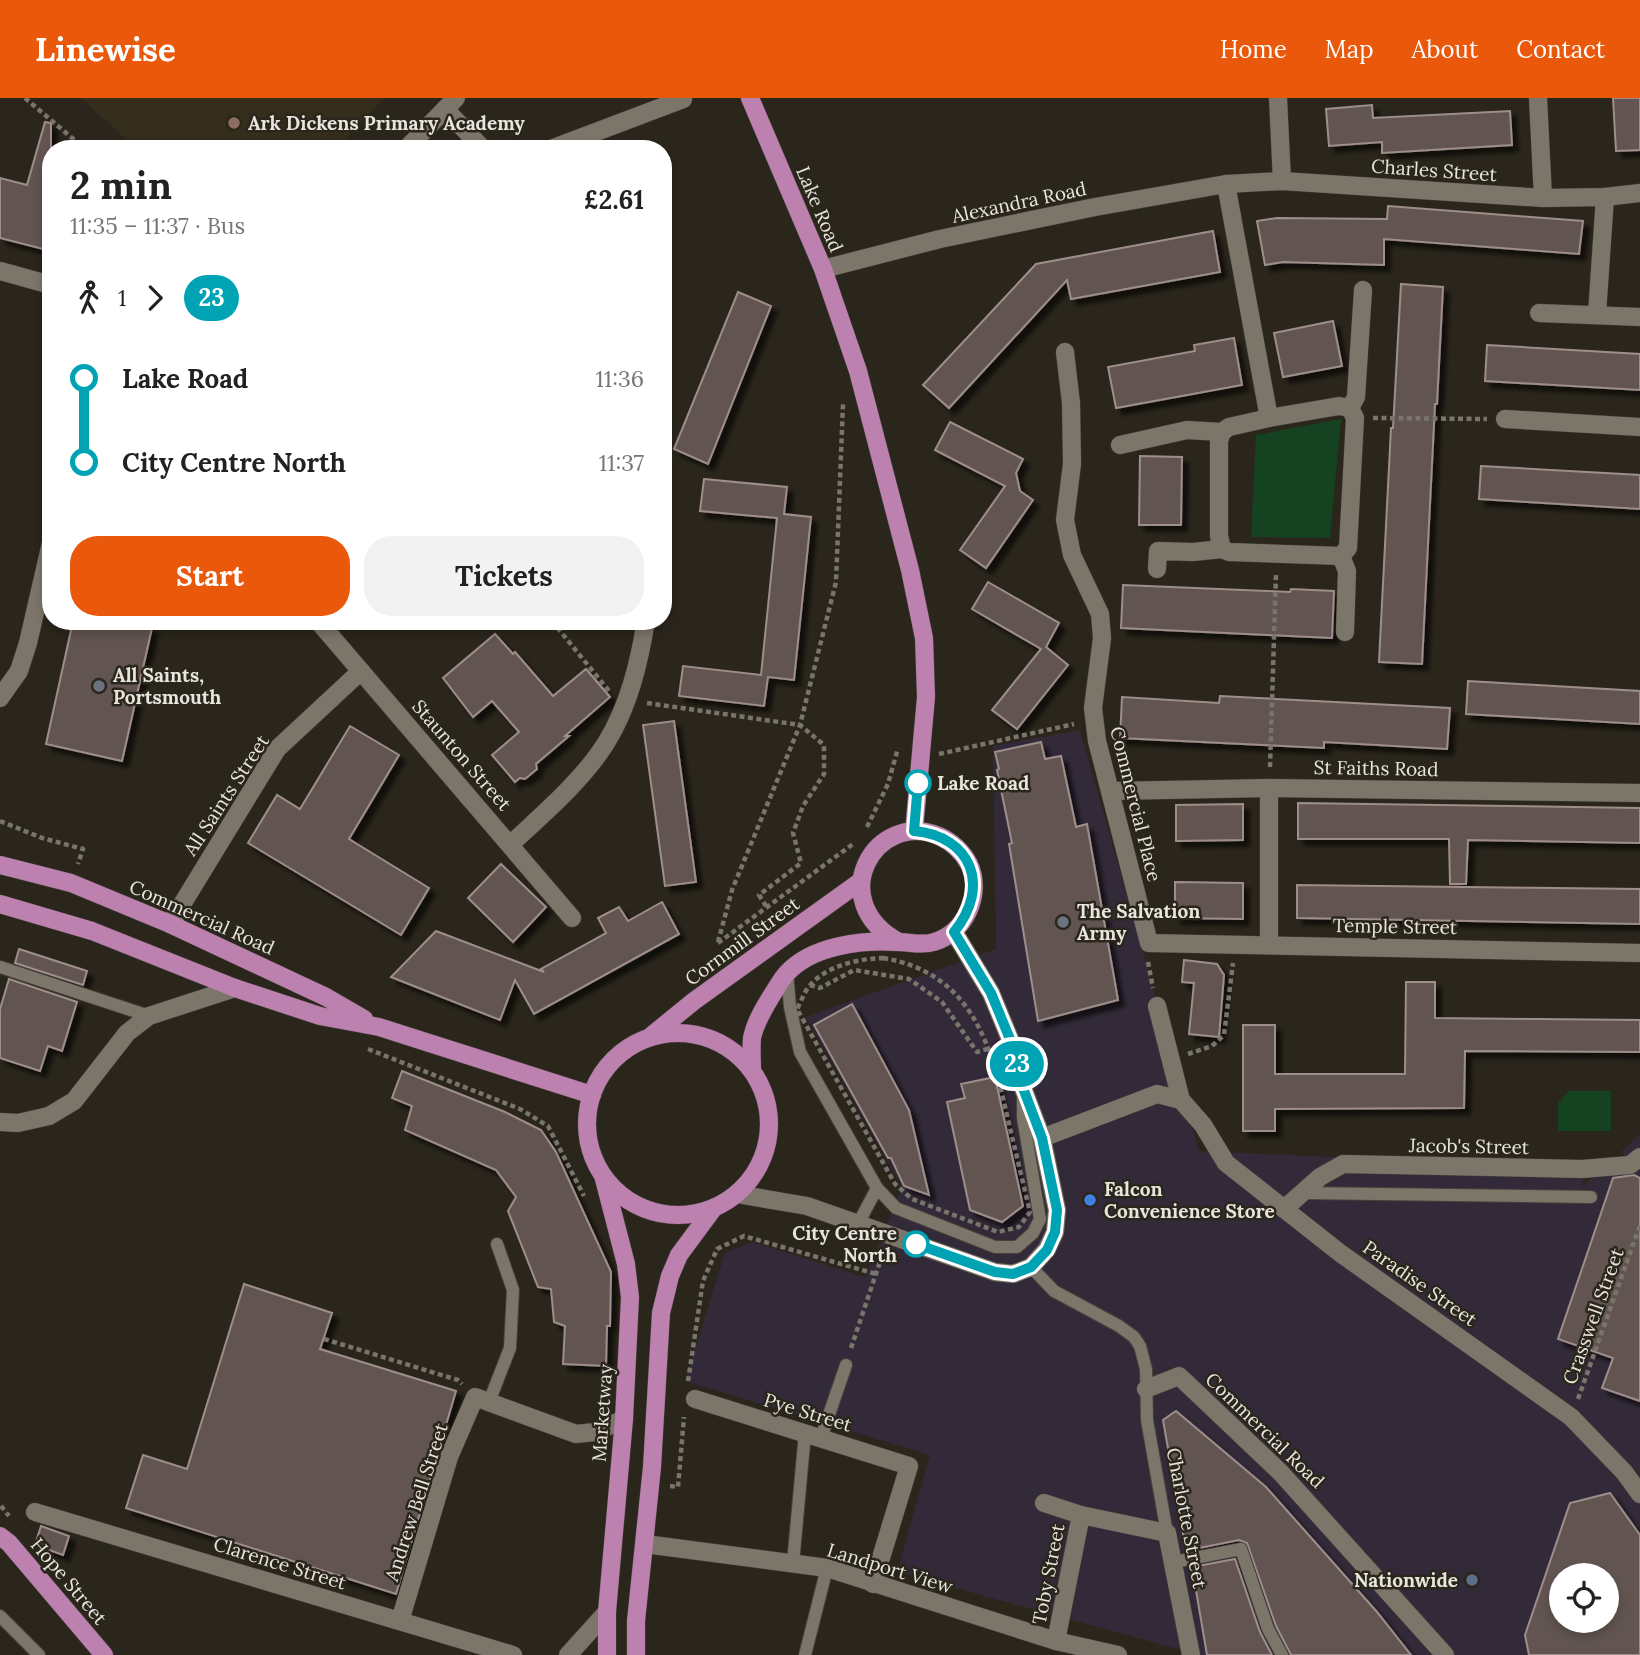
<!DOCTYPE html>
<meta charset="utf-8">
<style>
:root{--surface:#fff;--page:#f2f2f2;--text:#222;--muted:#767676;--accent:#ea580c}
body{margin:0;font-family:Lora,serif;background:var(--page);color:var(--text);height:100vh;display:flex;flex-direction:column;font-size:26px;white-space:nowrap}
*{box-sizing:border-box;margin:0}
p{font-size:23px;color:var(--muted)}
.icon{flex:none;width:38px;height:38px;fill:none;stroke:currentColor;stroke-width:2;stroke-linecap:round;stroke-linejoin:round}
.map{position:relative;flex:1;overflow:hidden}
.side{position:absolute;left:42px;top:42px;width:630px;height:490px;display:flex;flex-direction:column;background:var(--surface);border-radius:28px;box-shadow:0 4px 10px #0003}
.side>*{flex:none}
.badge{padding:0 14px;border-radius:23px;font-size:24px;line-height:46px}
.fabs{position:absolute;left:1549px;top:1465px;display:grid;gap:14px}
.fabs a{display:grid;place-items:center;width:70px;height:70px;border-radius:50%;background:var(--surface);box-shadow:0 4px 10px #0003;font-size:35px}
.map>.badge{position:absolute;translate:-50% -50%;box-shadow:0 0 0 4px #fff}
.legs{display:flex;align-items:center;gap:10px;height:77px;padding:0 28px;font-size:23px}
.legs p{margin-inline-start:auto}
.overview{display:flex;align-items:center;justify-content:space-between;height:119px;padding:0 28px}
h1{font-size:38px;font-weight:800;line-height:52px}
.cta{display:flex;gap:14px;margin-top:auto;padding:14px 28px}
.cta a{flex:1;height:80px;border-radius:28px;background:var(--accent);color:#fff;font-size:28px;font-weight:800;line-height:80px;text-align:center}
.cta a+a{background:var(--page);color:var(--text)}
ul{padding:0 28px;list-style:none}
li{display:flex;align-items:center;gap:24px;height:84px;font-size:26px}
li i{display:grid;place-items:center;width:10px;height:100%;margin:0 9px;background:currentColor}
li i::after{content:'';width:18px;height:18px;margin:-9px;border:5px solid;border-radius:50%;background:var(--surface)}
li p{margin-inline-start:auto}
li:first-child i{background:linear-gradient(#0000 50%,currentColor 0)}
li:last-child i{background:linear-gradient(currentColor 50%,#0000 0)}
header{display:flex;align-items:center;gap:42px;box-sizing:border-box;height:98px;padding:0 35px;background:var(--accent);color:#fff}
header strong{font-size:33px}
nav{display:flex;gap:38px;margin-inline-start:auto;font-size:24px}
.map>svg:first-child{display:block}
.commercial{fill:#332a39;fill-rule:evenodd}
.education{fill:#352d1c}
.green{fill:#154221}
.building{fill:#625451;stroke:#9e8e8b;stroke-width:2;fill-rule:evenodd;filter:url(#shadow)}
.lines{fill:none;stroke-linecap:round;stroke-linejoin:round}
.service-casing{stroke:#46423a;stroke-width:14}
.pedestrian-casing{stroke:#46423a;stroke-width:19}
.minor-casing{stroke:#46423a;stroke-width:19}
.primary-casing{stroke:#46423a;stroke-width:19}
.path{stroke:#79756c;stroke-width:4.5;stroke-dasharray:5 3.5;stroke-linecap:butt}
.service{stroke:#7c766a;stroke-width:12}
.pedestrian{stroke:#7c766a;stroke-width:18}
.minor{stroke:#7c766a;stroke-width:18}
.primary{stroke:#bc81af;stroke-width:18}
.line-1-casing{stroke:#fff;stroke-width:16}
.line-1{stroke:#00a3b4;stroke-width:10}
.education-dot{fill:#8d6e63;stroke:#2b261c;stroke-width:2.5}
.worship-dot{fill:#6b7280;stroke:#2b261c;stroke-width:2.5}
.stop-1-dot{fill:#fff;stroke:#00a3b4;stroke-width:3.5}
.shop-dot{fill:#3f7fe0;stroke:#2b261c;stroke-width:2.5}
.service-dot{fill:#5c6f8a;stroke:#2b261c;stroke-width:2.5}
.labels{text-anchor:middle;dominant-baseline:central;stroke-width:5;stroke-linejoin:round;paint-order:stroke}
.poi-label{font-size:19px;font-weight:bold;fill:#e8e5de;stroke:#2b261c;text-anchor:start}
.street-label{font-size:19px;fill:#e8e5de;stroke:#2b261c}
.stop-label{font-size:19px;font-weight:bold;fill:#e8e5de;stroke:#2b261c;text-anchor:start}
</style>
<header>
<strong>Linewise</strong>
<nav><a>Home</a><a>Map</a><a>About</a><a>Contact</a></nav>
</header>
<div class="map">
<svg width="1640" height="1557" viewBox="0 0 1640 1557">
<defs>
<filter id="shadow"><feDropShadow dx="6" dy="6" stdDeviation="2" flood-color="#0009"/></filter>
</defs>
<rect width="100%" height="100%" fill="#2b261c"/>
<!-- commercial -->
<path class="commercial" d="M1080,632L1199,1053L1582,1071L1583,1088L1592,1080L1629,1067L1622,1053L1640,1036V1557H1200L897,1474L930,1357L685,1283L725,1155L752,1144L865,1179L902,1089L806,919L996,851L993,648ZM1561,1477H1606V1522H1561Z"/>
<!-- education -->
<polygon class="education" points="81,0 384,0 336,51 136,51"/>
<!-- green -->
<g class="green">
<polygon points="1341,321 1330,440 1251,439 1256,337"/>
<polygon points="1569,993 1611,993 1611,1033 1558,1033 1558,1005"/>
</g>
<!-- building -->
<g class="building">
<polygon points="1613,0 1640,0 1640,52 1616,53"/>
<polygon points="1372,7 1373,20 1510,13 1512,47 1382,55 1382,44 1329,48 1326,11"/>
<polygon points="45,24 51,25 51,153 0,140 0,80 27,87"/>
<polygon points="1388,108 1583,123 1579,156 1384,141 1384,167 1283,164 1265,167 1257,123 1277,120 1387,121"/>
<polygon points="1213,133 1220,174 1071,201 1067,182 949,310 923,287 1036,166"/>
<polygon points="1401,186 1443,189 1437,306 1435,306 1422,566 1379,564 1391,330 1393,330"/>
<polygon points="738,194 771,208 708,366 674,351"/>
<polygon points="1333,223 1342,268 1283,279 1274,235"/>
<polygon points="1234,240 1242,287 1116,310 1108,269 1195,253 1194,247"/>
<polygon points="1487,247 1640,256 1640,292 1485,283"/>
<polygon points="950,324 1023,361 1016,375 1020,393 1033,402 986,470 960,452 1005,388 935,352"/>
<polygon points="1140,358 1182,359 1181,427 1139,427"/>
<polygon points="1481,368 1640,377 1640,411 1479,401"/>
<polygon points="704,381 787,389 784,416 811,419 794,582 768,579 764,608 679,598 683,568 761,577 777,420 700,413"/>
<polygon points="988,484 1059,525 1046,549 1068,567 1017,631 992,612 1041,551 972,511"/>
<polygon points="1123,487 1290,494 1291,491 1334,493 1332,540 1121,530"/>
<polygon points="73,523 144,523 143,527 152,530 122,663 46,646"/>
<polygon points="495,536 513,556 515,554 553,598 586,571 610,599 565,638 569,638 536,666 537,671 525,681 520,680 515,684 492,657 519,634 492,603 473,619 443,580"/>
<polygon points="1468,583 1640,593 1640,626 1466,616"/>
<polygon points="1220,598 1450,610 1447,651 1324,644 1324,650 1120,640 1122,599 1219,605"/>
<polygon points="674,623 696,784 665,788 643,627"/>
<polygon points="350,628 399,657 349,741 429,790 401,837 248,745 277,697 300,711"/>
<polygon points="1041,644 1045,661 1061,658 1076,729 1087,726 1118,902 1038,923 1009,746 1012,745 997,672 999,671 995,654"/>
<polygon points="1298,705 1640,710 1640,745 1468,742 1466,786 1450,786 1449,741 1298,741"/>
<polygon points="1243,706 1243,742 1176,743 1176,707"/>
<polygon points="501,766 546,809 513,844 468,800"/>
<polygon points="1175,784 1243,785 1243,821 1175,820"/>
<polygon points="1297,787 1640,791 1640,826 1297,820"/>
<polygon points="662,804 679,836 534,916 515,882 500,922 391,879 436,833 544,874 541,871 606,835 598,820 619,809 628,823"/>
<polygon points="19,851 87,873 83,887 15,865"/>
<polygon points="1184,862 1217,866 1224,877 1219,939 1189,936 1194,885 1182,884"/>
<polygon points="9,881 77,904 62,953 48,948 40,973 0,960 0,911"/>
<polygon points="1406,884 1435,884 1435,920 1640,922 1640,954 1465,953 1464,1010 1275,1011 1275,1033 1243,1033 1243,927 1275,927 1275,976 1405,976"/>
<polygon points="852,906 909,1012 929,1097 904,1088 891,1060 888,1060 814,927"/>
<polygon points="402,973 505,1014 541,1032 556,1054 611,1174 610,1228 607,1228 606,1268 563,1266 565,1228 554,1224 551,1191 538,1189 508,1113 516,1099 496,1072 405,1032 412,1008 392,1000"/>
<polygon points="995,979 1023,1108 1002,1124 970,1112 947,1004 965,1000 961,986"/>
<polygon points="1634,1077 1640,1080 1640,1303 1602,1290 1613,1260 1558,1241 1613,1080"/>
<polygon points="244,1186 332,1215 320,1251 456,1293 396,1496 126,1410 143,1357 187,1371"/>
<polygon points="1176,1313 1266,1389 1377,1514 1411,1557 1291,1557 1276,1528 1247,1445 1239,1442 1189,1452 1187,1446 1185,1447 1163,1322"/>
<path d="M1610,1395L1640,1437V1557H1529L1525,1537L1570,1405ZM1561,1477H1606V1522H1561Z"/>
<polygon points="41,1428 69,1438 63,1457 35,1447"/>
<polygon points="1235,1461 1260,1534 1272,1557 1207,1557 1192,1469"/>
</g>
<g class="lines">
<!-- service casing -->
<g class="service-casing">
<g id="service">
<polyline points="0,869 149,918"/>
<polyline points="787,874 790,909 800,954 877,1090 896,1110 995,1149 1017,1149 1033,1135 1040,1121 1023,1020 1023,1000"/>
<polyline points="1304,1095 1591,1099"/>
<polyline points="858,1126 877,1090"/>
<polyline points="1031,1169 1054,1193 1119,1228 1134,1239 1140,1248 1146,1271 1147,1322 1167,1435"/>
<polyline points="489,1304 510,1250 513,1192 497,1146"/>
<polyline points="821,1340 846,1267"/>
<polyline points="1174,1464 1241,1451 1268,1531 1282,1557"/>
<polyline points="793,1465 805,1335"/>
<polyline points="0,1518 39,1557"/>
<polyline points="805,1557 827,1470"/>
</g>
</g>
<!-- pedestrian casing -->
<g class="pedestrian-casing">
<polyline id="pedestrian" points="1146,1291 1179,1278 1281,1375 1445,1557"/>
</g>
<!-- minor casing -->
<g class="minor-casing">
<g id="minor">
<polyline points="1278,0 1282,83"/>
<polyline points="1538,0 1543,100"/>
<polyline points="445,11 483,51"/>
<polyline points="406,51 456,0"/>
<polyline points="551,51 683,1"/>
<polyline points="1226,86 1269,320"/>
<polyline points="823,171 940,141 1095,109 1226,86 1282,83 1543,100 1605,99 1640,95"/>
<polyline points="0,173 51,187"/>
<polyline points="1539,215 1640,219"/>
<polyline points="1597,216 1605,99"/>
<polyline points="1065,254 1071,305 1072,366 1065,422 1072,457 1100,516 1102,540 1093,610 1097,643 1149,845 1640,855"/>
<polyline points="1350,310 1356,299 1363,192"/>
<polyline points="1505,321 1640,329"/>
<polyline points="1120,347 1187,332 1222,334 1229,329 1269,320 1339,308 1350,310 1355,320 1348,450 1341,458 1229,454 1222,451 1219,438 1219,343 1222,334"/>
<polyline points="1341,458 1347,473 1345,534"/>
<polyline points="1157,471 1158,453 1193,454 1222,451"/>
<polyline points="318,523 572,820"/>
<polyline points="0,600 19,573 28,545 51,445"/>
<polyline points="1111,693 1269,690 1640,695"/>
<path d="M511,746C544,715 582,683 606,645C629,608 639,565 646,523"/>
<polyline points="170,826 277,651 361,573"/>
<polyline points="1269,846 1269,690"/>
<polyline points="1157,908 1181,1002 1203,1027 1226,1065 1340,1155 1571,1319 1624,1374 1640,1396"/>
<polyline points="0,1024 18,1025 49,1018 74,1003 127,935 149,918 235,890"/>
<polyline points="1042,1040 1157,996 1181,1002"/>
<polyline points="737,1096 807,1108 995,1174 1013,1176 1031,1169 1047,1151 1055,1134 1057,1112 1042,1040 1023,990 1012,946 991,895 954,834"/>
<polyline points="1284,1111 1320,1079 1343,1066 1582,1071 1630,1067 1640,1059"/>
<polyline points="695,1301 909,1368 873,1486"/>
<polyline points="1044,1405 1081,1417 1167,1435 1191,1557"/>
<polyline points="35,1414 513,1557"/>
<polyline points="645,1446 827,1470 1056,1543 1118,1557"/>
<polyline points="400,1523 449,1359 475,1299 576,1336 595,1334 624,1321"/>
<polyline points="1056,1543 1081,1417"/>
<polyline points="568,1557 607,1514"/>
</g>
</g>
<!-- primary casing -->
<g class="primary-casing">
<g id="primary">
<polyline points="750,0 823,171 858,273 910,472 924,540 926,599 914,733"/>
<polyline points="0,767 71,785 170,826 326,899 364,921"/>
<polyline points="0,806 92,833 235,890 320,918 379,929 592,997"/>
<circle cx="678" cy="1026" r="91"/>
<polyline points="651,938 694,903 861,783"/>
<path d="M752,972C752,962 751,951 752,940C755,925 764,910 772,897C777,890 781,881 787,875C813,847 862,842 897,844C911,844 921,848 934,844C965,835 983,796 969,766C962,753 952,744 939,738C875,711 823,803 899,844"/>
<polyline points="604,1081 626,1166 630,1199 624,1321 607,1514 607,1557"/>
<polyline points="0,1438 9,1445 104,1557"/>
<polyline points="636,1557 636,1523 652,1369 661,1215 670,1178 679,1157 713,1111"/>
</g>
</g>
<!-- path -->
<g class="path">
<polyline points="25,0 85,51"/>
<polyline points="1373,320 1487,321"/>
<polyline points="552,523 609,593"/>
<polyline points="647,605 800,627 824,647 824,676 803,708 793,735 801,765 759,797 766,808"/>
<polyline points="939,656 1074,626"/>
<polyline points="1270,669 1276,475"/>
<polyline points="0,723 42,740 83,751 78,766"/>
<polyline points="867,729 888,686 898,650"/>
<polyline points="718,844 732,792 800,627 836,484 843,306"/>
<polyline points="718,845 853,746"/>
<path d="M883,860C973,875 992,949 1009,1026C1016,1055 1023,1085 1030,1114L1019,1129L998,1134L912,1101L895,1086L797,911C801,904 805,892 811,886C829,867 858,861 883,860Z"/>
<polyline points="1148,864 1153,890"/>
<polyline points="810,887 820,890 854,872 909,881 942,904 977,954 990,950"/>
<polyline points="368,951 520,1011 548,1028 584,1098"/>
<polyline points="1188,956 1212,948 1224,937 1233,865"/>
<polyline points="324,1241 458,1282 462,1286"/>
<polyline points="851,1250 883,1155"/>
<polyline points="688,1283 703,1183 717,1151 744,1138 876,1176"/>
<polyline points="1578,1301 1640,1127"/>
<polyline points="670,1388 678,1389 684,1319"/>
<polyline points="1,1408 9,1418"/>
</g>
<!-- service -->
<use href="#service" class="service"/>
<!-- pedestrian -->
<use href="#pedestrian" class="pedestrian"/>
<!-- minor -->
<use href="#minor" class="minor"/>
<!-- primary -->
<use href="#primary" class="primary"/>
</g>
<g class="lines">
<!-- line-1 casing -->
<g class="line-1-casing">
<path id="line-1" d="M916,1146L995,1174L1013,1176L1031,1169L1047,1152L1055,1134L1057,1112L1042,1040L1023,990L1012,946L991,895L954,834C991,789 972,738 914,733L918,685"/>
</g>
<!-- line-1 -->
<use href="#line-1" class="line-1"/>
</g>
<!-- markers -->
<circle class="education-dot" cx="234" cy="25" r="7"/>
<g class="worship-dot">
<circle cx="99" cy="588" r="7"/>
<circle cx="1063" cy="824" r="7"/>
</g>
<g class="stop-1-dot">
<circle cx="918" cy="685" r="12"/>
<circle cx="916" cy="1146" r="12"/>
</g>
<circle class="shop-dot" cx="1090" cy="1102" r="7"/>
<circle class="service-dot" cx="1472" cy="1482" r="7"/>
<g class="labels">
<!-- poi labels -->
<g class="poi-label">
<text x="248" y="25">Ark Dickens Primary Academy</text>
<text x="113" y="577">All Saints,<tspan x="113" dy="22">Portsmouth</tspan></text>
<text x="1077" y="813">The Salvation<tspan x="1077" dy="22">Army</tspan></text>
<text x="1104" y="1091">Falcon<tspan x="1104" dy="22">Convenience Store</tspan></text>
<text x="1458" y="1482" text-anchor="end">Nationwide</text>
</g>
<!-- street labels -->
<g class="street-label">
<text transform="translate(1434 72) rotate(4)">Charles Street</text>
<text transform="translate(1019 104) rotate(-12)">Alexandra Road</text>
<text transform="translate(820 111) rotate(67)">Lake Road</text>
<text transform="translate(462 657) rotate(49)">Staunton Street</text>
<text transform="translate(1376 670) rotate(1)">St Faiths Road</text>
<text transform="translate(226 697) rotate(-57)">All Saints Street</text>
<text transform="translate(1136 706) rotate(76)">Commercial Place</text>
<text transform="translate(202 819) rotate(24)">Commercial Road</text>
<text transform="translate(1395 828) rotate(1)">Temple Street</text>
<text transform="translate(742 843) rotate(-36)">Cornmill Street</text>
<text transform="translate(1469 1048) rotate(1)">Jacob's Street</text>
<text transform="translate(1420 1185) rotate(35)">Paradise Street</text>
<text transform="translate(1593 1218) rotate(-70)">Crasswell Street</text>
<text transform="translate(808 1314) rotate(17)">Pye Street</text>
<text transform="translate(602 1315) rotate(-86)">Marketway</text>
<text transform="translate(1265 1332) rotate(44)">Commercial Road</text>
<text transform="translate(416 1404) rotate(-72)">Andrew Bell Street</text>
<text transform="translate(1187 1420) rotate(79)">Charlotte Street</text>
<text transform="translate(280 1465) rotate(17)">Clarence Street</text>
<text transform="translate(890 1470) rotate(17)">Landport View</text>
<text transform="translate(1048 1476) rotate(-79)">Toby Street</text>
<text transform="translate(69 1483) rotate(50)">Hope Street</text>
</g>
<!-- stop labels -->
<g class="stop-label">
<text x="937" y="685">Lake Road</text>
<text x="897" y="1135" text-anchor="end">City Centre<tspan x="897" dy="22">North</tspan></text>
</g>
</g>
</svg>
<div class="fabs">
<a><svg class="icon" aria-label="locate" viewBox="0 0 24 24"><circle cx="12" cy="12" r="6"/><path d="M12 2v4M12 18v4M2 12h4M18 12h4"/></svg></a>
</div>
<b class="badge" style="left:1017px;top:966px;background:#00a3b4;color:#fff">23</b>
<section class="side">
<div class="overview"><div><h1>2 min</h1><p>11:35 – 11:37 · Bus</p></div><b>£2.61</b></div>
<div class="legs"><svg class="icon" aria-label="walk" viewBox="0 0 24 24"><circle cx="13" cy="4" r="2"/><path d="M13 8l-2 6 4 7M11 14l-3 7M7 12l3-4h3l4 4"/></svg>1<svg class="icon" aria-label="forward" viewBox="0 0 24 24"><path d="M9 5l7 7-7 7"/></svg><b class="badge" style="background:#00a3b4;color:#fff">23</b></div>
<ul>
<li><i style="color:#00a3b4"></i><b>Lake Road</b><p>11:36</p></li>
<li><i style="color:#00a3b4"></i><b>City Centre North</b><p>11:37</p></li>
</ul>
<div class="cta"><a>Start</a><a>Tickets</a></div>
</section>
</div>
